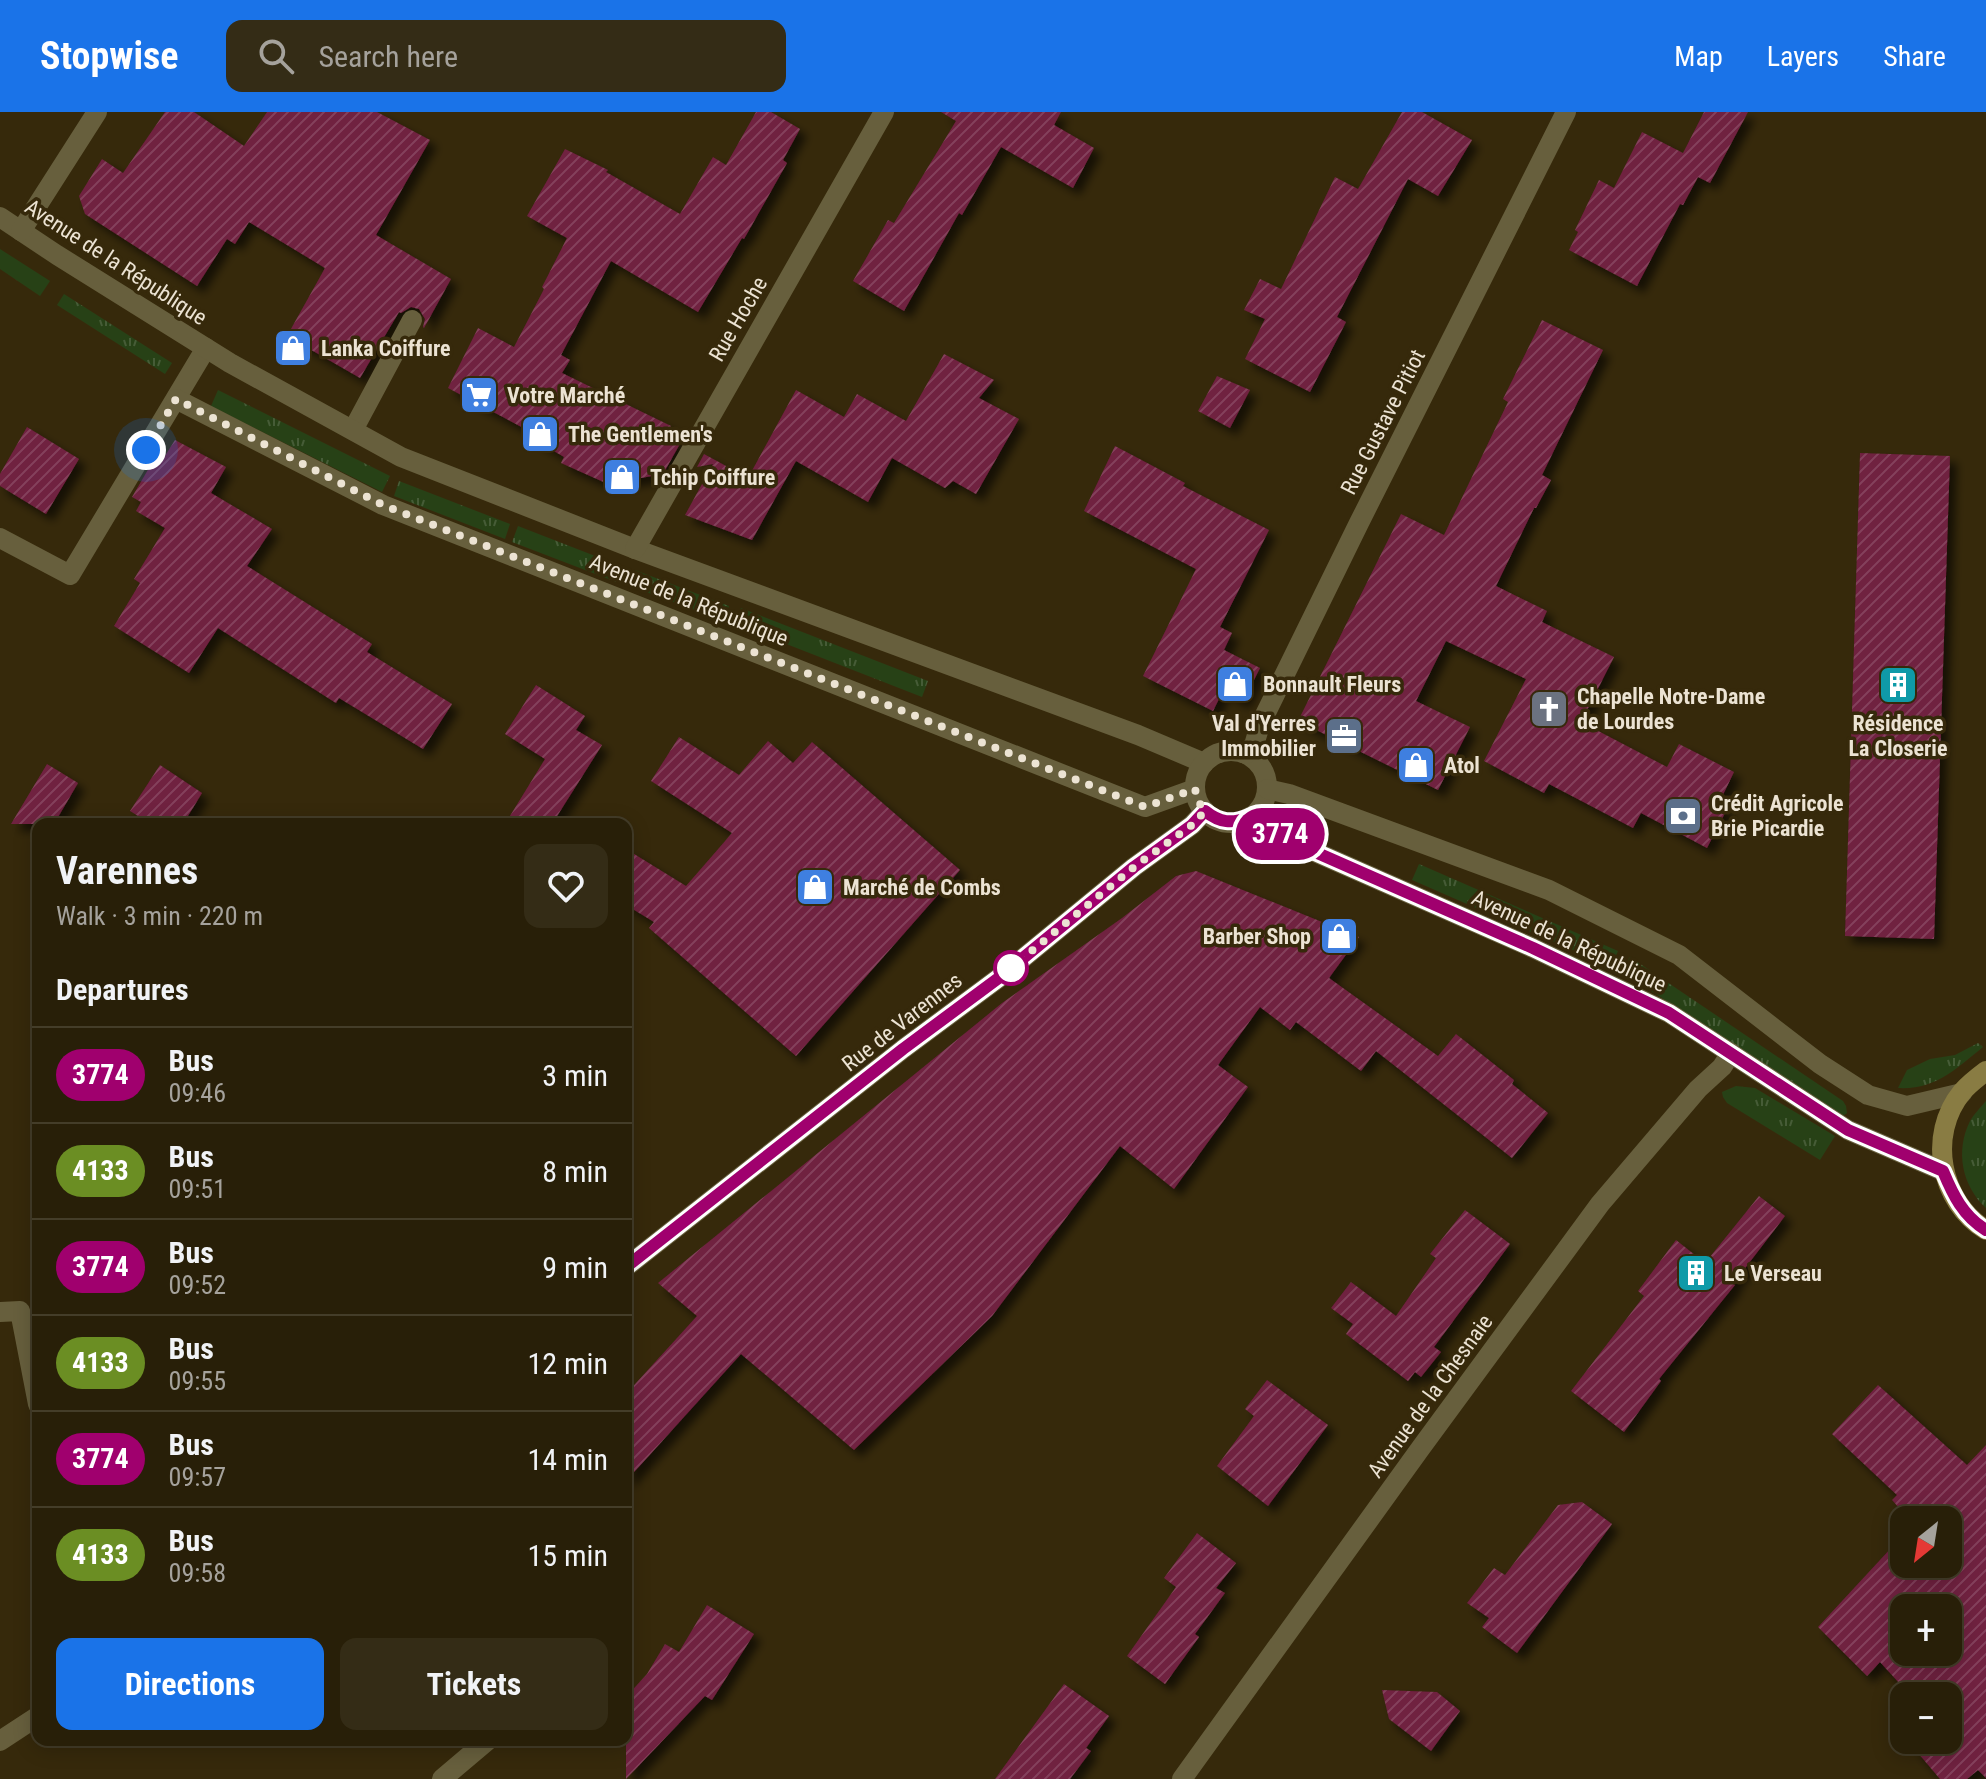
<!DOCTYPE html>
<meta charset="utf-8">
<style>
:root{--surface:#281f08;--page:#342c16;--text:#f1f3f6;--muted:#a5a29c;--line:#443d29;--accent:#1a73e8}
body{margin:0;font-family:"Roboto Condensed",sans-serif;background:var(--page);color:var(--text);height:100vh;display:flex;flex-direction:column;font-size:30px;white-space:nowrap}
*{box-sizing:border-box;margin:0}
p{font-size:26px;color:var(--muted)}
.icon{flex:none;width:44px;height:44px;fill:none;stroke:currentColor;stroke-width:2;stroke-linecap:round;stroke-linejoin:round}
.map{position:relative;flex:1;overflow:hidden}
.drawer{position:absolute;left:32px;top:706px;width:600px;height:928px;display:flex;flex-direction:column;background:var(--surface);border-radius:16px;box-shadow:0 4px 20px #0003,0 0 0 2px var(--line)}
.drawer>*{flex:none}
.badge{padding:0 16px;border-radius:26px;font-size:28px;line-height:52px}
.needle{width:52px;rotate:210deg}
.buttons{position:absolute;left:1890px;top:1394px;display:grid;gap:16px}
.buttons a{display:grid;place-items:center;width:72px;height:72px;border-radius:16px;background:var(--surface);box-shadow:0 4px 20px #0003,0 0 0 2px var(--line);font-size:40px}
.you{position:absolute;width:40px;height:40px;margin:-20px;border:6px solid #fff;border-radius:50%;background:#1a73e8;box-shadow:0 0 0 12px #1a73e833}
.map>.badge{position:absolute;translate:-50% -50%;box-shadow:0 0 0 4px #fff}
h2{padding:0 24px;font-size:30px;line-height:72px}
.round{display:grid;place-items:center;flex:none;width:84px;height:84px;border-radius:16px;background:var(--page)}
.head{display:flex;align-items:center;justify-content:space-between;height:136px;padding:0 24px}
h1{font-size:38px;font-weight:700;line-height:60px}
.action{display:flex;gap:16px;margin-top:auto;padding:16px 24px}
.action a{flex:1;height:92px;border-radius:16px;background:var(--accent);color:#fff;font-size:32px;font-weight:700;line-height:92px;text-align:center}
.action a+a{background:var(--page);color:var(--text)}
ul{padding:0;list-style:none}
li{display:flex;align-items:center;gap:24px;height:96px;padding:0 24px;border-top:2px solid var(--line)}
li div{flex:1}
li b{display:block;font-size:30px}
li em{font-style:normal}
li .badge{min-width:88px;font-weight:700;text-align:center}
header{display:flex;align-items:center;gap:48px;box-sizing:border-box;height:112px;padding:0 40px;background:var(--accent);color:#fff}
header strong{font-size:38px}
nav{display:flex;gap:44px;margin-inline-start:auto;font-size:28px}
.search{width:560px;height:72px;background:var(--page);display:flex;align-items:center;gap:20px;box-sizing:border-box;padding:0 28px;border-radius:16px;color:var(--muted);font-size:30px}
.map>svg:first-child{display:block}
.grass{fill:url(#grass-tufts)}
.building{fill:url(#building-hatch);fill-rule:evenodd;filter:url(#shadow)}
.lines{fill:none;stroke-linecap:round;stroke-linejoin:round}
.service{stroke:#675f3d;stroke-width:20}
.minor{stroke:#675f3d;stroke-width:20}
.tertiary{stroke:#675f3d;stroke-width:20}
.secondary{stroke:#897c43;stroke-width:20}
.line-casing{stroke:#fff;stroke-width:18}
.line{stroke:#a0006e;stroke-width:12}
.walk{stroke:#ece3d3;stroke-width:8;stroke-dasharray:0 14.4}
.stop-dot{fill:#fff;stroke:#a0006e;stroke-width:4}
.labels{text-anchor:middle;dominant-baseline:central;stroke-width:7;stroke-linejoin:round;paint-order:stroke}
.street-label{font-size:22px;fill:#ece3d3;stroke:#36290b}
.poi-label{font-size:22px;font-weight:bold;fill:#ece3d3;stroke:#36290b;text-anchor:start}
</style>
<header>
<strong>Stopwise</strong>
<div class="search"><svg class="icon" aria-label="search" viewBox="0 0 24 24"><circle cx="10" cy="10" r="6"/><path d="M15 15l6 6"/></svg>Search here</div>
<nav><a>Map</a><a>Layers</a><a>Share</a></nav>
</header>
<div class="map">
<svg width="1986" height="1667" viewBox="0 0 1986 1667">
<defs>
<pattern id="grass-tufts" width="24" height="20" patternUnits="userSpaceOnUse" patternTransform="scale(2)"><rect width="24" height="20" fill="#274116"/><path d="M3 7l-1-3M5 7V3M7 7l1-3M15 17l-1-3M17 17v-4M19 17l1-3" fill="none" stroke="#465c37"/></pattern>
<pattern id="building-hatch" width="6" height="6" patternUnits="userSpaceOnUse" patternTransform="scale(2)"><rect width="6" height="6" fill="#6f2040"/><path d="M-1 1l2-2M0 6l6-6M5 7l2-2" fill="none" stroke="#84405b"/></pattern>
<filter id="shadow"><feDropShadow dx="7" dy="7" stdDeviation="4" flood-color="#0009"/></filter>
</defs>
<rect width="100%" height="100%" fill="#36290b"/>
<!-- grass -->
<g class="grass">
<polygon points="0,137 50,169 40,184 0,157"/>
<polygon points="64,182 172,251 165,262 57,193"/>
<polygon points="218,278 390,364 382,380 211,294"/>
<polygon points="399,369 510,412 505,427 394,384"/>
<polygon points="518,414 626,456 619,471 512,430"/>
<polygon points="635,458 729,494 724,509 630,474"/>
<polygon points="741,496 928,569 922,585 735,512"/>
<polygon points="1419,752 1618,839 1611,855 1412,768"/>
<polygon points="1630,845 1843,989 1846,994 1847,1001 1843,1004 1835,1001 1621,859"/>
<path d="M1978,931L1983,935C1956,957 1935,978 1898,976L1907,958L1930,947L1955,943Z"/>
<polygon points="1736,974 1755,976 1835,1024 1820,1048 1727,991 1723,985 1722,980"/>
<path d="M1986,989V1096C1962,1074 1955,1039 1970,1009C1974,1002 1981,995 1986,989Z"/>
</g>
<!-- building -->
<g class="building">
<polygon points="165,0 194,0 244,34 267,0 377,0 430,28 376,123 451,167 424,216 423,215 425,207 419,197 411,195 401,201 399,200 360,266 287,224 325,156 249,110 235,132 227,127 197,174 85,102 79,84 102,47 123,61"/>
<polygon points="756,0 771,0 800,17 783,48 787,51 744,127 742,126 698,200 611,149 561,243 570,248 562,261 671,314 667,322 681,330 663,362 608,372 561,351 564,345 527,323 529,319 448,276 478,216 514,235 544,177 542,175 567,126 527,104 565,37 608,58 606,60 680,102 713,45 726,53"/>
<polygon points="941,0 1061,0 1054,13 1094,36 1073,76 1001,35 962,103 959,101 904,199 853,169 888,108 894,111 956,9"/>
<polygon points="1402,0 1422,0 1472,28 1438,84 1408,67 1337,205 1346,210 1310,280 1245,247 1265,207 1244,198 1260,167 1281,177 1335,65 1358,77"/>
<polygon points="1704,0 1748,0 1710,71 1698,65 1683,93 1680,92 1637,174 1569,138 1578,120 1575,118 1599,68 1614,76 1642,20 1683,41"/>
<polygon points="1542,208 1603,238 1542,363 1551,368 1536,396 1534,396 1496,474 1547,499 1542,510 1614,545 1581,610 1667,655 1679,632 1734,660 1718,693 1727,697 1707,736 1641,701 1633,716 1549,672 1544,681 1484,649 1526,567 1446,529 1416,589 1470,615 1438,678 1298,609 1401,402 1444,423 1508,290 1503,287"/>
<polygon points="944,242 994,268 979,286 1019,307 976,382 953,369 945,376 892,346 868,390 796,349 752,428 685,403 713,352 697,355 704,342 748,366 796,278 844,305 857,282 906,309"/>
<polygon points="1217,264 1250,278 1230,316 1198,299"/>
<polygon points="27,315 79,347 46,402 0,374 0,362"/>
<polygon points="175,328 226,355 211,381 272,417 247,454 372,532 367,540 452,592 423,637 339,586 336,591 218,516 189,561 114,514 140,471 134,467 165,416 136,399 141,390 132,385 156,344 163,347"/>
<polygon points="1115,334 1185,371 1183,374 1269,418 1220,515 1232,521 1224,538 1260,556 1243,590 1223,579 1213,599 1143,564 1196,457 1084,399"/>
<polygon points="1860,341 1950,344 1934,827 1845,824"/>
<polygon points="536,573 585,604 576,618 602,633 552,712 505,712 545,647 505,622"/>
<polygon points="679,625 739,663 768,629 793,651 812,630 960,758 796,944 649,816 654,810 626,793 626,737 686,774 732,721 651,669"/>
<polygon points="47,652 78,671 54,712 11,712"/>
<polygon points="160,653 202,681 183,712 151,712 130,699"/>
<polygon points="1196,759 1359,825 1329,866 1438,944 1456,922 1514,968 1512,972 1548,1001 1512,1046 1376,939 1361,959 1296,910 1290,918 1260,895 1218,953 1248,975 1174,1077 1120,1034 992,1204 854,1338 741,1242 626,1369 626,1282 697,1204 658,1171 1002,891 1122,806 1176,764"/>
<polygon points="1759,1084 1785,1104 1733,1172 1735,1173 1659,1267 1661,1269 1624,1320 1571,1279 1644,1184 1638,1179 1676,1128 1705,1151"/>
<polygon points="1465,1098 1510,1132 1434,1235 1441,1240 1421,1265 1415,1260 1408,1269 1346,1222 1353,1212 1331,1196 1351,1170 1396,1204 1436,1146 1430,1142"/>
<polygon points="1267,1268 1328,1313 1268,1394 1217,1354 1254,1304 1245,1297"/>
<path d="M1878,1273L1967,1353L1986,1333V1666L1978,1658L1967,1667H1940L1913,1635L1931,1628H1948V1584H1911L1880,1550L1867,1564L1818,1515L1904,1422V1452H1948V1408H1910L1892,1388L1897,1383L1832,1322ZM1904,1496H1948V1540H1904Z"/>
<polygon points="1582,1390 1612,1412 1517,1541 1482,1515 1489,1506 1467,1491 1494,1456 1505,1463 1558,1393"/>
<polygon points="1197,1421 1236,1451 1216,1476 1225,1481 1195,1522 1199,1525 1165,1572 1127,1544 1176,1475 1164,1466"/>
<polygon points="707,1493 754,1522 712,1588 705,1584 626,1667 626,1585 647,1562 665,1532 679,1540"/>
<polygon points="1064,1572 1109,1604 1086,1636 1091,1639 1070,1667 995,1667"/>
<polygon points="1382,1578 1437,1580 1460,1599 1431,1639 1389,1607"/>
</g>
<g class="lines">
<!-- service -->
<g class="service">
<polyline points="353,318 412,208"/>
<polyline points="0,426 70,463 206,236"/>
</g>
<!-- minor -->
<g class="minor">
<polyline points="0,105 57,143 230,251 401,345 635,437 1138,623 1204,651"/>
<polyline points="21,119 97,0"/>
<polyline points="176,287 383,393 1145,695 1195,677"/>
<polyline points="635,437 884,0"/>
<circle cx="1231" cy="675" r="36"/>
<polyline points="1246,642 1254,633 1260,613 1359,411 1566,0"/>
<polyline points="1267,677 1289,682 1549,778 1679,843 1820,952 1868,983 1907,994 1962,981"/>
<polyline points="1249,705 1306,736 1533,836 1669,901 1848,1018 1943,1059"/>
<polyline points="0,1200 20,1199 38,1292"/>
<polyline points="442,1667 488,1628"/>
<polyline points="1182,1667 1420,1337 1600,1092 1698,977 1722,955 1731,941"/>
</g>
<!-- tertiary -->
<g class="tertiary">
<polyline points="626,1155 903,937 1000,865 1134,755 1192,713 1205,699"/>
<polyline points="0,1629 38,1604"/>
</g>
<!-- secondary -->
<path class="secondary" d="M1986,959C1978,965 1969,972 1962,980C1927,1023 1940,1090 1986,1118"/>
</g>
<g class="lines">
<!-- line casing -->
<g class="line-casing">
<path id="line" d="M626,1155L903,937L1000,865L1134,755L1192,713L1205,699C1220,711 1232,712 1249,705L1306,736L1533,836L1669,901L1848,1018L1943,1059C1953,1083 1963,1104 1986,1118"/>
</g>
<!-- line -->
<use href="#line" class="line"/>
<!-- walk -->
<polyline class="walk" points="146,338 176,287 383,393 1145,695 1195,677 1198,689 1205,699 1192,713 1134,755 1000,865 1011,856"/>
</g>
<!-- icons -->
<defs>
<g id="shop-square" transform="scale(2)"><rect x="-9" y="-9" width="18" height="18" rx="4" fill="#3f7fe0" stroke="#36290b"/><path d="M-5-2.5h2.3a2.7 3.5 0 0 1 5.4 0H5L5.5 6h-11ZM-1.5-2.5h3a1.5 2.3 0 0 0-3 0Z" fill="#fff"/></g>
<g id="supermarket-square" transform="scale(2)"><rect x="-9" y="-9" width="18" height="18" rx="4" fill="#3f7fe0" stroke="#36290b"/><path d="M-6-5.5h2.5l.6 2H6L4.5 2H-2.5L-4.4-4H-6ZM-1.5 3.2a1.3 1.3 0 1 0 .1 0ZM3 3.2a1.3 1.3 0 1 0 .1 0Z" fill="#fff"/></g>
<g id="building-square" transform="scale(2)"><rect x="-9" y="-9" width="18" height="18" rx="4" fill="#0f9aa8" stroke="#36290b"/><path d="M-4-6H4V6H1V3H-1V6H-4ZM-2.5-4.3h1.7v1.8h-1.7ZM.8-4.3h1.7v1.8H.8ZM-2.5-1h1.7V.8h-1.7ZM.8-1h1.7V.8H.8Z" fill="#fff"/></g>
<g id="church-square" transform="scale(2)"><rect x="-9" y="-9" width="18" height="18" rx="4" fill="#6b7280" stroke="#36290b"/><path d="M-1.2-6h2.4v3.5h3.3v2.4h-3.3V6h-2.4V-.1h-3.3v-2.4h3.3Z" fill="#fff"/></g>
<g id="office-square" transform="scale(2)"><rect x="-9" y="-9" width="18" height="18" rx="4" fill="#5c6f8a" stroke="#36290b"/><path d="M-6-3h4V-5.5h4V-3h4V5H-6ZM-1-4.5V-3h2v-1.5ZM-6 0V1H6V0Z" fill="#fff"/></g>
<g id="bank-square" transform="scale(2)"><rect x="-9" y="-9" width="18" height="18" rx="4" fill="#5c6f8a" stroke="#36290b"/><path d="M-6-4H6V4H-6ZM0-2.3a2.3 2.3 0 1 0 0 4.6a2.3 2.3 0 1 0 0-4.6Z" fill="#fff"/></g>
</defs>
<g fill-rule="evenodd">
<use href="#shop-square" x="293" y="236"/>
<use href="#supermarket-square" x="479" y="283"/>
<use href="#shop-square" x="540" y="322"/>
<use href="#shop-square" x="622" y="365"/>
<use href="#shop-square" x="1235" y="572"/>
<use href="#building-square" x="1898" y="573"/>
<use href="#church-square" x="1549" y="597"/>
<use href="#office-square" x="1344" y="624"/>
<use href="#shop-square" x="1416" y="653"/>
<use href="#bank-square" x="1683" y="704"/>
<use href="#shop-square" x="815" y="775"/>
<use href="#shop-square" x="1339" y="824"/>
<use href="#building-square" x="1696" y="1161"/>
</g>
<!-- markers -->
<circle class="stop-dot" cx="1011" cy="856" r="16"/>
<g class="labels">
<!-- street labels -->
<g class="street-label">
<text transform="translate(116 150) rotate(33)">Avenue de la République</text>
<text transform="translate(738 207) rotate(-60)">Rue Hoche</text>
<text transform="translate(1383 310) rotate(-63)">Rue Gustave Pitiot</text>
<text transform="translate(689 488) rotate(22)">Avenue de la République</text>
<text transform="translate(1569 829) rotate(25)">Avenue de la République</text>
<text transform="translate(902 910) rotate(-38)">Rue de Varennes</text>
<text transform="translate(1430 1284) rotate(-54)">Avenue de la Chesnaie</text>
</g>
<!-- poi labels -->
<g class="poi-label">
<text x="321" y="236">Lanka Coiffure</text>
<text x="507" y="283">Votre Marché</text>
<text x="568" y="322">The Gentlemen's</text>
<text x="650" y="365">Tchip Coiffure</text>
<text x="1263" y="572">Bonnault Fleurs</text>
<text x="1577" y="584">Chapelle Notre-Dame<tspan x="1577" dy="25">de Lourdes</tspan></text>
<text x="1316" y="611" text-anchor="end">Val d'Yerres<tspan x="1316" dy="25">Immobilier</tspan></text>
<text x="1898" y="611" text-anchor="middle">Résidence<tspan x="1898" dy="25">La Closerie</tspan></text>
<text x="1444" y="653">Atol</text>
<text x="1711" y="691">Crédit Agricole<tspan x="1711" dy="25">Brie Picardie</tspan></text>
<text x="843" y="775">Marché de Combs</text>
<text x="1311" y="824" text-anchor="end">Barber Shop</text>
<text x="1724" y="1161">Le Verseau</text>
</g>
</g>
</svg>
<div class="buttons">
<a><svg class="needle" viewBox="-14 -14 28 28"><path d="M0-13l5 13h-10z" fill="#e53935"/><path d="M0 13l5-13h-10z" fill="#a5a29c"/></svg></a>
<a>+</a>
<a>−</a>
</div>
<div class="you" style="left:146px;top:338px"></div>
<b class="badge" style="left:1280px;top:722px;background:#a0006e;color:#fff">3774</b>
<section class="drawer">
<div class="head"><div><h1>Varennes</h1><p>Walk · 3 min · 220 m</p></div><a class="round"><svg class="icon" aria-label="heart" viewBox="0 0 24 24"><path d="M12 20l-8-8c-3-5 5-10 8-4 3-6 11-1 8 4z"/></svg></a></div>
<h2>Departures</h2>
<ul>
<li><span class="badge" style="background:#a0006e;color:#fff">3774</span><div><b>Bus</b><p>09:46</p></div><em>3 min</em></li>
<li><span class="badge" style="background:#6b8e23;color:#fff">4133</span><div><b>Bus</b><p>09:51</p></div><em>8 min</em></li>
<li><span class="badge" style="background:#a0006e;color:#fff">3774</span><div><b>Bus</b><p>09:52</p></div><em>9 min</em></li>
<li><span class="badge" style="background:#6b8e23;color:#fff">4133</span><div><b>Bus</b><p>09:55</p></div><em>12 min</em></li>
<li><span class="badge" style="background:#a0006e;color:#fff">3774</span><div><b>Bus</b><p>09:57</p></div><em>14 min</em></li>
<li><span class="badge" style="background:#6b8e23;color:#fff">4133</span><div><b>Bus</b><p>09:58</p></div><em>15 min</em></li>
</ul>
<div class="action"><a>Directions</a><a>Tickets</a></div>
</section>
</div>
